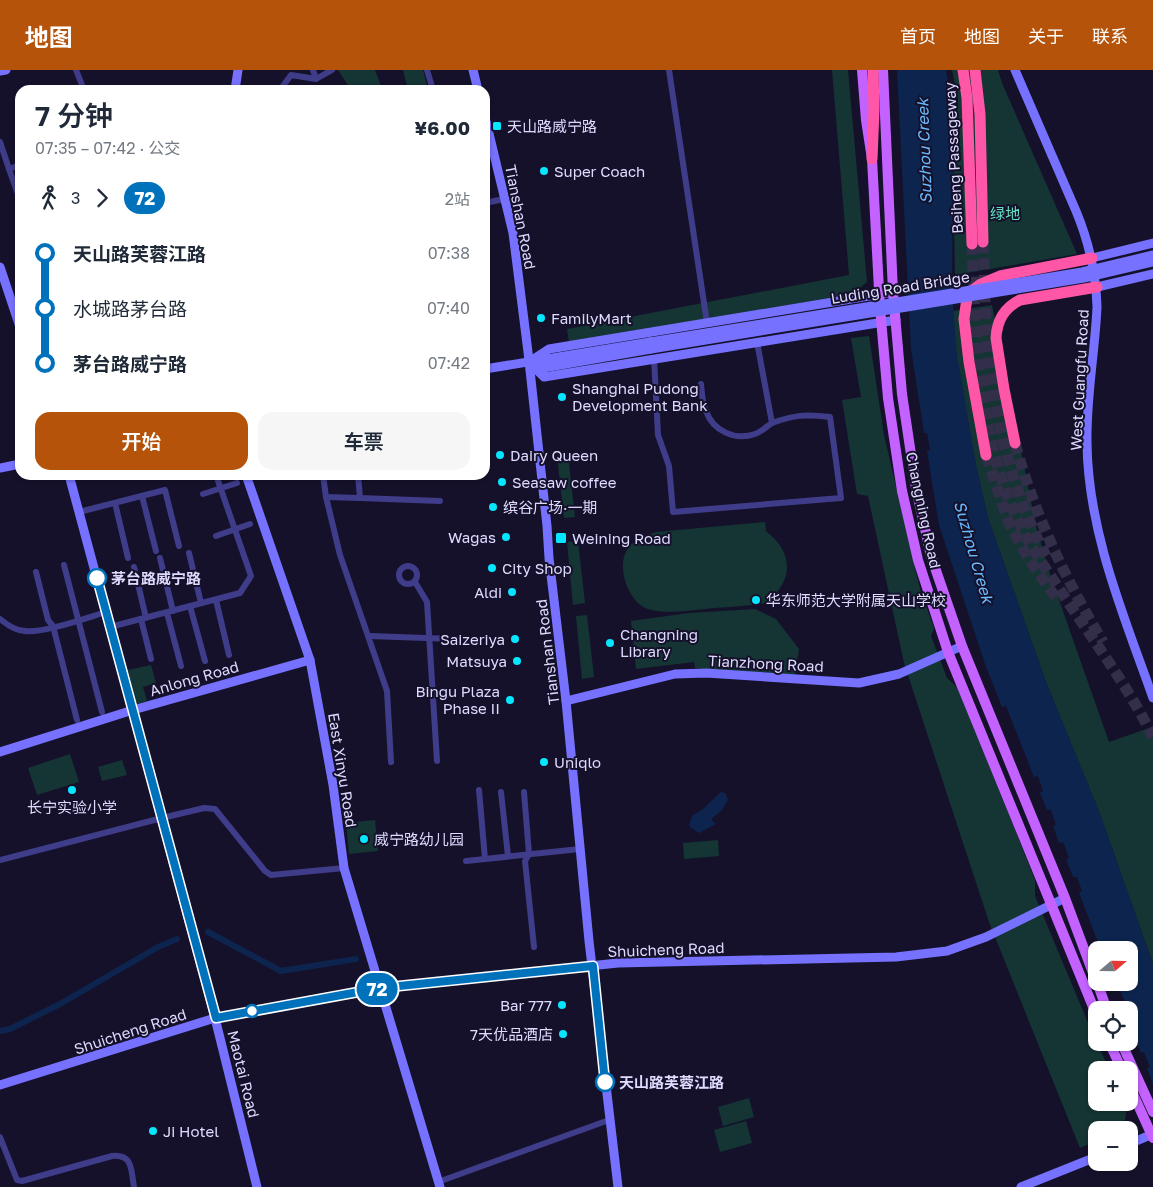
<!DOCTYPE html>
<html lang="zh">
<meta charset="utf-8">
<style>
:root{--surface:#fff;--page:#f6f6f7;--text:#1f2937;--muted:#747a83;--accent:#b45309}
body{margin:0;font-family:"Golos Text","Noto Sans SC",sans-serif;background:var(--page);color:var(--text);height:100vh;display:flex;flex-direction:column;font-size:19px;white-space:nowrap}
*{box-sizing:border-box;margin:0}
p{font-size:16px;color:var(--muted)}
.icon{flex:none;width:28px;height:28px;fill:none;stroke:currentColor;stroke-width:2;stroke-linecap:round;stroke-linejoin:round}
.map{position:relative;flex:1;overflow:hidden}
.drawer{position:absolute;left:15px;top:15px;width:475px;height:395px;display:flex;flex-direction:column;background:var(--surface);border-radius:15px;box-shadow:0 1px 4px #0004}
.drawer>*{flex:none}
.badge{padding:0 10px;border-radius:16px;font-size:18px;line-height:32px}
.needle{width:32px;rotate:70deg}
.fabs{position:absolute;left:1088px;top:871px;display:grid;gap:10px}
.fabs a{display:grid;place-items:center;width:50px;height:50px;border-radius:10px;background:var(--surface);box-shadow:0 1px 4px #0004;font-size:25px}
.map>.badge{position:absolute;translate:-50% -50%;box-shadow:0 0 0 2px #fff}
.legs{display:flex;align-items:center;gap:8px;height:55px;padding:0 20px;font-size:16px}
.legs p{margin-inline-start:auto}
.head{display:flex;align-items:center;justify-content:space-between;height:85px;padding:0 20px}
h1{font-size:28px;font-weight:600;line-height:38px}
.primary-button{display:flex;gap:10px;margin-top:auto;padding:10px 20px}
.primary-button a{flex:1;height:58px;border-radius:15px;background:var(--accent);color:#fff;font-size:20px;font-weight:600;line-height:58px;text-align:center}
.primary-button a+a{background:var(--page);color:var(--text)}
ul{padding:0 20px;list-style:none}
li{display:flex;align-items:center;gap:18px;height:55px;font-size:19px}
li i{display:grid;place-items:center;width:8px;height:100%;margin:0 6px;background:currentColor}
li i::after{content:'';width:12px;height:12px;margin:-6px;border:4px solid;border-radius:50%;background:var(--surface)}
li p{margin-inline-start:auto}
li:first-child i{background:linear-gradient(#0000 50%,currentColor 0)}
li:last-child i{background:linear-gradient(currentColor 50%,#0000 0)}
header{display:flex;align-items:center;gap:30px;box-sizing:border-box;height:70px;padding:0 25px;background:var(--accent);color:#fff}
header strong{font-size:24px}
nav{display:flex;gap:28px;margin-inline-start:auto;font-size:18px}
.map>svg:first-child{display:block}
.green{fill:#143534}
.water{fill:#0d254e}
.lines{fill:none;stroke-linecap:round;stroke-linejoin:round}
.canal{stroke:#0d254e;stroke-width:6}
.highway-tunnel{stroke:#332f4b;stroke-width:11;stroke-dasharray:11 5.5;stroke-linecap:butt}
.street{stroke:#3f3c8a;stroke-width:6}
.secondary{stroke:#7672ff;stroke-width:9}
.primary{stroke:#c462ff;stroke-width:10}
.highway{stroke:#ff56a7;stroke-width:11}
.secondary-bridge{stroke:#7672ff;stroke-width:9}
.line-1-casing{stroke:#fff;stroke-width:11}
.line-1{stroke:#0072bc;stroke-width:8}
.poi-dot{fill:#07e6ff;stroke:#15112b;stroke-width:2}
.stop-1-dot{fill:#fff;stroke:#0072bc;stroke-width:2.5}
.labels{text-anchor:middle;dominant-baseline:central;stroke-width:4;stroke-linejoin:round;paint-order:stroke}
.poi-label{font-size:15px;fill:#dfdbff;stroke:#15112b;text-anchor:start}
.street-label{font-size:15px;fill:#dfdbff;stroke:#15112b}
.park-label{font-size:15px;fill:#65e1c2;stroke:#15112b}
.stop-label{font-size:15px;font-weight:bold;fill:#dfdbff;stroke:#15112b;text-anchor:start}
.water-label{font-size:16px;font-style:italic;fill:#69baff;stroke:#15112b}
</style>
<header>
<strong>地图</strong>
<nav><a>首页</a><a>地图</a><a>关于</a><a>联系</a></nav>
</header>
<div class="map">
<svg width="1153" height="1117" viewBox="0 0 1153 1117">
<rect width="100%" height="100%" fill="#15112b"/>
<!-- green -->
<g class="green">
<polygon points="338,0 375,0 381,16 379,20 351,20"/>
<polygon points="403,0 423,0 428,20 408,20"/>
<polygon points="832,0 848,0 867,212 853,224 569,272 567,259 849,205"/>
<polygon points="952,0 998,0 1002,13 1077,184 955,205 953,110 958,30"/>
<polygon points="992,235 1036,456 1051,507 1109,672 1152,657 1153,660 1153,894 1100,744 1046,612 988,448 977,400 961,317 956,279 953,241"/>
<polygon points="869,266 884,365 920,519 934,558 931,566 947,608 958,618 1035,810 1035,826 1096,972 1110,1000 1096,1000 1096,1032 1125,1033 1127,1038 1123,1060 1096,1060 1096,1071 1080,1078 989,852 904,593 868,426 857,424 842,330 861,327 851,268"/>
<polygon points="568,384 575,447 564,448 557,386"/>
<path d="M765,452L766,461C794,483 794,510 766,533C749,536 731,537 713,538C692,540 668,545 648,539C627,532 615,493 629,477C636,468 646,465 656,462Z"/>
<polygon points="578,471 585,533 573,535 567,472"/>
<polygon points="755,539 776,549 799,579 795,605 695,598 694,592 636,599 631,551 689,543"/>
<polygon points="587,545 594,607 582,609 576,546"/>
<polygon points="151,595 156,613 143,617 147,631 136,634 128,600"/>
<polygon points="70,684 79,712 37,725 28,698"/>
<polygon points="122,690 127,705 102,711 98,697"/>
<polygon points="375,750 378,781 349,784 346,753"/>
<polygon points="718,770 719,786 684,789 683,773"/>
<polygon points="749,1028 754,1047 723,1056 718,1037"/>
<polygon points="746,1051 752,1073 720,1082 714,1060"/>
</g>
<!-- water -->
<g class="water">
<polygon points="897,0 946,0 950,27 953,96 952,217 956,279 977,400 988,448 1046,612 1100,744 1153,894 1153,1014 1147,998 1150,997 1144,982 1141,983 1130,955 1134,954 1117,913 1129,912 1129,880 1101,880 1079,823 1082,821 1077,807 1073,807 1066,789 1069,788 1063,772 1059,773 1053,756 1056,755 1051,740 1047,740 1040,723 1043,721 1038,706 1034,707 1006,636 1002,637 985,594 939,455 927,381 930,380 927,363 924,363 911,278"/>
<polygon points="721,722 725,723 728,729 722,740 711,749 716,754 699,763 689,756 692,746 703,739"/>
</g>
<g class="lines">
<!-- canal -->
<g class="canal">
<polyline points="208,862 281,901 356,889"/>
<polyline points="0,961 10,959 60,934 158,877 177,869"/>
</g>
<!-- highway-tunnel -->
<g class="highway-tunnel">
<path d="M983,172C985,221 985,271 993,320C1002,377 1019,434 1046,486"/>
<path d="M972,174C975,267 979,370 1020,455C1030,477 1045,497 1058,517C1090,566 1127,614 1153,667"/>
<path d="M1015,373C1034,444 1066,510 1103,572"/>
<polyline points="986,385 1008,451 1028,488 1059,532"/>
</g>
<!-- street -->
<g class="street">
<polyline points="76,0 84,20"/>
<polyline points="313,0 316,9"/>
<polyline points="427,0 433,20"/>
<polyline points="669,0 707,253"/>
<polyline points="280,20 291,5 316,9 332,0"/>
<polyline points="0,72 9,99"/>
<polyline points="20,95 9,99 20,130"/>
<polyline points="485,133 504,129"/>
<path d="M654,288L658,365L669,396L673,442L841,428L830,347C806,344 794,345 772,353L757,272"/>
<path d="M701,314C702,322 702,333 706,341C713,361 735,371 755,364C761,362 766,357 772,353"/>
<polyline points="323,405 326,427 360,428 358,405"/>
<polyline points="203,424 237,413"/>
<polyline points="142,426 156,481"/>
<polyline points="326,427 340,485 387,621 391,692"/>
<polyline points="360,428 440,431"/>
<polyline points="115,433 128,488"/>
<polyline points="79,442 165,420 179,476"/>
<polyline points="216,466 250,454"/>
<polyline points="189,483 201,533"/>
<polyline points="160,488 173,541"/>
<polyline points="64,495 102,642"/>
<circle cx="408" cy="505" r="9"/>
<polyline points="134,497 146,548"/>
<polyline points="36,502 48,550 53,556 77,650"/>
<polyline points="415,512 427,532 437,691"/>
<polyline points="216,530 229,585"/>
<polyline points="190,536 205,591"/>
<polyline points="167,543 181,596"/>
<path d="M0,549C6,554 16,561 25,561C44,563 86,548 106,542"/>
<polyline points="141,549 151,589"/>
<polyline points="110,557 240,523 251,506 216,405"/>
<polyline points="369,566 454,569"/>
<polyline points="479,720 485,789"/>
<polyline points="501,722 508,786"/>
<polyline points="524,722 529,784 525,791 534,877"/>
<polyline points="0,790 162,748 204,738 215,739 265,801 271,805 344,798"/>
<polyline points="466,791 580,779"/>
<path d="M0,1067L17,1110L22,1111L112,1086C133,1084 131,1100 134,1117"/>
<polyline points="438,1112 609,1050"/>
</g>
<!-- secondary -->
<g class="secondary">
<polyline points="473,0 478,20"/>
<path d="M1015,0L1076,141C1089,172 1096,203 1097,237C1095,282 1086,328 1087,373C1088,462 1124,546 1153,628"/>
<polyline points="0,1 6,0"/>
<polyline points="235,20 238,0"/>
<polyline points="485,47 513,163 528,282 547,456 549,488 566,631 589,871 618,1117"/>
<polyline points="1092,188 1153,173"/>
<polyline points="0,197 20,257"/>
<polyline points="1097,217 1153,204"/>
<polyline points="529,292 544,307 896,250"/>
<polyline points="529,292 549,279 893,222"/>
<polyline points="534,294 543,298 651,279"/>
<polyline points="485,299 650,272"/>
<polyline points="0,398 20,394"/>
<polyline points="69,405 215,948 257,1117"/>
<polyline points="246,405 310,590 333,715 344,798 440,1117"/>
<polyline points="566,631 675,604 706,603 859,613 899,604 962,576"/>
<polyline points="0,682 133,640 310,590"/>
<polyline points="0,1015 215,948 379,918 618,893 896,887 947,881 986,867 1065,828"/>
<polyline points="1129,1074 1153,1064"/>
<polyline points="1021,1117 1096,1087"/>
</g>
<!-- primary -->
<g class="primary">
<polyline points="862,0 866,50 872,89 880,238 888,328 902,421 918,490 948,582 1096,944"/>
<polyline points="883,0 893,222 902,324 916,418 931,486 962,576 1065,828 1096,911"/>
<polyline points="1097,912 1107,940"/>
<polyline points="1109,972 1122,1000"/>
<polyline points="1121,972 1153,1042"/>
<polyline points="1129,1015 1153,1068"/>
</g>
<!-- highway -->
<g class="highway">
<polyline points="963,0 967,28 972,174"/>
<polyline points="975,0 980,44 983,172"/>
<polyline points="872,89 874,40 873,0"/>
<path d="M1015,373L1004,319L996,268C997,250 1004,238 1020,230L1097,217"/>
<polyline points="986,385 969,292 964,249 967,228 973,220 981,214 1000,206 1092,188"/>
</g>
<!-- secondary-bridge -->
<g class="secondary-bridge">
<polyline points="650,272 1082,202 1153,185"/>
<polyline points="651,279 1084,208 1153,192"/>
</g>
</g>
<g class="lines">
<!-- line-1 casing -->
<g class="line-1-casing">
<polyline id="line-1" points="97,508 216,948 380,918 593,896 605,1012"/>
</g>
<!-- line-1 -->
<use href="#line-1" class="line-1"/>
</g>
<!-- markers -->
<g class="poi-dot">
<rect x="492" y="51" width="10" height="10" rx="2.5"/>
<circle cx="544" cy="101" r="5"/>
<circle cx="541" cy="248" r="5"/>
<circle cx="562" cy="327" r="5"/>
<circle cx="500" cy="385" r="5"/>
<circle cx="502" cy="412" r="5"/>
<circle cx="493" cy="437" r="5"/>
<circle cx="506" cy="467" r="5"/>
<rect x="555" y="462" width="12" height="12" rx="2.5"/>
<circle cx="492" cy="498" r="5"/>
<circle cx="512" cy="522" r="5"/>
<circle cx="756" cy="530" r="5"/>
<circle cx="515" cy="569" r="5"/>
<circle cx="610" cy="573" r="5"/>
<circle cx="517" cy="591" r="5"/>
<circle cx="510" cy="630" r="5"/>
<circle cx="544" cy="692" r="5"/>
<circle cx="72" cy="720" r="5"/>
<circle cx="364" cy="769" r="5"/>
<circle cx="562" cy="935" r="5"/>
<circle cx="563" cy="964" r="5"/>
<circle cx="153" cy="1061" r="5"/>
</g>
<g class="stop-1-dot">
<circle cx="97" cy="508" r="9"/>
<circle cx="252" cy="941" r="6"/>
<circle cx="605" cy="1012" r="9"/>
</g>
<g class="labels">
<!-- poi labels -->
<g class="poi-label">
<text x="507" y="56">天山路威宁路</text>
<text x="554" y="101">Super Coach</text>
<text x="551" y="248">FamilyMart</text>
<text x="572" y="318">Shanghai Pudong<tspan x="572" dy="17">Development Bank</tspan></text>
<text x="510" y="385">Dairy Queen</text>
<text x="512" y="412">Seasaw coffee</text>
<text x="503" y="437">缤谷广场·一期</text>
<text x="496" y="467" text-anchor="end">Wagas</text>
<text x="572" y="468">Weining Road</text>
<text x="502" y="498">City Shop</text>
<text x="502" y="522" text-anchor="end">Aldi</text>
<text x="766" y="530">华东师范大学附属天山学校</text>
<text x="620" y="564">Changning<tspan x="620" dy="17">Library</tspan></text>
<text x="505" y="569" text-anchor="end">Saizeriya</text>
<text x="507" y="591" text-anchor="end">Matsuya</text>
<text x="500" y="621" text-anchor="end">Bingu Plaza<tspan x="500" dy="17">Phase II</tspan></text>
<text x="554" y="692">Uniqlo</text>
<text x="72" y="737" text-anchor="middle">长宁实验小学</text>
<text x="374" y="769">威宁路幼儿园</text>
<text x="552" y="935" text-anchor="end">Bar 777</text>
<text x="553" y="964" text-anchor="end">7天优品酒店</text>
<text x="163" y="1061">Ji Hotel</text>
</g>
<!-- street labels -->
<g class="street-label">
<text transform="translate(953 88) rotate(-93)">Beiheng Passageway</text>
<text transform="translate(521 147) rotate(79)">Tianshan Road</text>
<text transform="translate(900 217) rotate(-9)">Luding Road Bridge</text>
<text transform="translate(1079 310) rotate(-87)">West Guangfu Road</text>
<text transform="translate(924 440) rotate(78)">Changning Road</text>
<text transform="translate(547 582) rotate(-97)">Tianshan Road</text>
<text transform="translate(766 593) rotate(3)">Tianzhong Road</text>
<text transform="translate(194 608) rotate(-16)">Anlong Road</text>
<text transform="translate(343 700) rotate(81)">East Xinyu Road</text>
<text transform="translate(666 879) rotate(-2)">Shuicheng Road</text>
<text transform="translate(130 961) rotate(-18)">Shuicheng Road</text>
<text transform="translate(244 1004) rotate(76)">Maotai Road</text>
</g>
<!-- park labels -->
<g class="park-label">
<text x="1005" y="143">绿地</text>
</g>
<!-- stop labels -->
<g class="stop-label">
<text x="111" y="508">茅台路威宁路</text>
<text x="619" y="1012">天山路芙蓉江路</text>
</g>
<!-- water labels -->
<g class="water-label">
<text transform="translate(924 81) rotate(-92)">Suzhou Creek</text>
<text transform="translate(974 482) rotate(74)">Suzhou Creek</text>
</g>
</g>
</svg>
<div class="fabs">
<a><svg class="needle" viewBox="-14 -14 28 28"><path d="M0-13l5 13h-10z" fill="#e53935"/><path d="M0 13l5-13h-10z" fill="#747a83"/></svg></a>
<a><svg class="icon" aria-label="locate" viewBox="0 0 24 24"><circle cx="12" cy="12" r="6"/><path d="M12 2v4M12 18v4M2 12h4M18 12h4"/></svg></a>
<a>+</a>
<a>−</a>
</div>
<b class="badge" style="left:377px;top:919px;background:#0072bc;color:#fff">72</b>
<section class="drawer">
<div class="head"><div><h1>7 分钟</h1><p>07:35 – 07:42 · 公交</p></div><b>¥6.00</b></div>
<div class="legs"><svg class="icon" aria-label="walk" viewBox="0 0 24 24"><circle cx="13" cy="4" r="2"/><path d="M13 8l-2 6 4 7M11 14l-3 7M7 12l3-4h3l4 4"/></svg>3<svg class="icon" aria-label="forward" viewBox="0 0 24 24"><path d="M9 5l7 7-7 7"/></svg><b class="badge" style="background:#0072bc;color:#fff">72</b><p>2站</p></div>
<ul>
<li><i style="color:#0072bc"></i><b>天山路芙蓉江路</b><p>07:38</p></li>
<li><i style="color:#0072bc"></i><span>水城路茅台路</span><p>07:40</p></li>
<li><i style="color:#0072bc"></i><b>茅台路威宁路</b><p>07:42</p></li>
</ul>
<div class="primary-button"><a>开始</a><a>车票</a></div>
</section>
</div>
